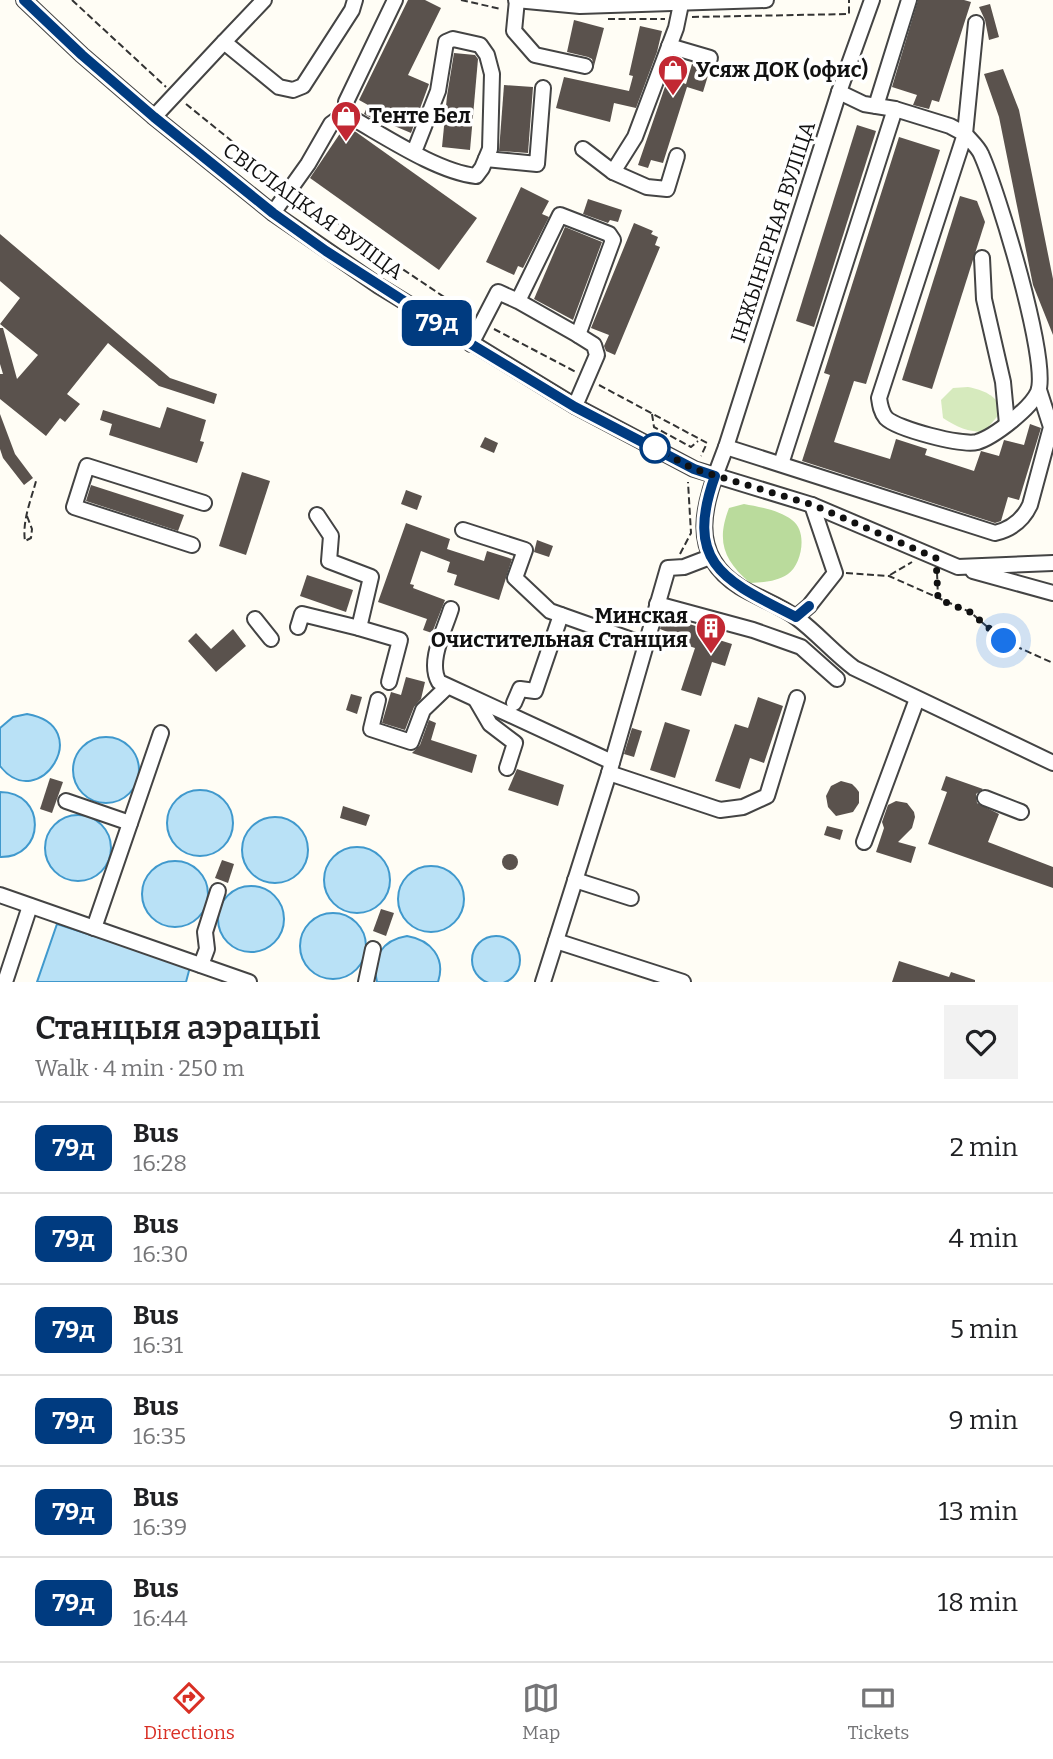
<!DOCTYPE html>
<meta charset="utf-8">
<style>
:root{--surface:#fff;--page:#f2f2f2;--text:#202124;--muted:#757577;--line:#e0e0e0;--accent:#d93025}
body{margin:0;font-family:Bitter,serif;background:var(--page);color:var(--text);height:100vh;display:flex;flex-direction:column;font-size:26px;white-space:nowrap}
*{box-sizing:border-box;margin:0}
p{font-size:23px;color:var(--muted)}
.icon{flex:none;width:38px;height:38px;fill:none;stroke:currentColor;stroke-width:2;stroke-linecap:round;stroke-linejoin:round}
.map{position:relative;height:982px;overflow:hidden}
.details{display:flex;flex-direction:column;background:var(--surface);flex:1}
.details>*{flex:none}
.badge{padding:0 14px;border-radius:10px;font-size:24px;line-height:46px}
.you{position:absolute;width:35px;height:35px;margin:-18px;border:5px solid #fff;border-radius:50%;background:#1a73e8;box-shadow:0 0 0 10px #1a73e833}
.map>.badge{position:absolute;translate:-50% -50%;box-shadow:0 0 0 4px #fff}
.round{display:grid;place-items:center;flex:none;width:74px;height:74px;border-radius:0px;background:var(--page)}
.head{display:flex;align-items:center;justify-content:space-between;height:119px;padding:0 35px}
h1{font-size:33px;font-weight:600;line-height:52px}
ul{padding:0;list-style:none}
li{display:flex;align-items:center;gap:21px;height:91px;padding:0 35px;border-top:2px solid var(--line)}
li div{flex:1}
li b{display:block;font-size:26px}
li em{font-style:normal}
li .badge{min-width:77px;font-weight:700;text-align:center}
.tab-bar{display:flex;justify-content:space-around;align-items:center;height:98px;border-top:2px solid var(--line);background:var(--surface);font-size:19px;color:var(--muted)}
.tab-bar a{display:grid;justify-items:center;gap:4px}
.tab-bar .selected{color:var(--accent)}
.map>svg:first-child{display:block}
.green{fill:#d6eabd}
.forest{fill:#badb9c}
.water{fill:#b9e1f6;stroke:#4099cd;stroke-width:2}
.building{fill:#5a524d}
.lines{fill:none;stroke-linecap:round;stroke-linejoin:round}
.minor-casing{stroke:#444;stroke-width:18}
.path{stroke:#333;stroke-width:2;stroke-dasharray:7 3.5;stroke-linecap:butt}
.minor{stroke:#fff;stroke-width:14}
.line-casing{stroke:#fff;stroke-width:16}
.line{stroke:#003b80;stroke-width:10}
.walk{stroke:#111;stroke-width:7;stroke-dasharray:0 12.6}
.stop-dot{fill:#fff;stroke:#003b80;stroke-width:3.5}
.labels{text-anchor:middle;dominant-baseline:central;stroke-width:7;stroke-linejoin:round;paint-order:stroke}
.poi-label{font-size:21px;font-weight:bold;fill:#111;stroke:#fff;text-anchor:start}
.street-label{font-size:21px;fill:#111;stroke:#fff}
</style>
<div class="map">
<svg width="1053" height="982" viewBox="0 0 1053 982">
<rect width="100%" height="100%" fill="#fffdf5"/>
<!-- green -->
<path class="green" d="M968,387C983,390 997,395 1002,411L984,432C968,432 957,427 943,418L941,400L953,388Z"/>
<!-- forest -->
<path class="forest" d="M744,504C760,507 779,510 792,520C808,531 802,564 788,574C776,582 764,582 750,583C724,560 716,542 729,508Z"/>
<!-- water -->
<g class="water">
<path d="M27,714C97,726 39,816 0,766V728L13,717Z"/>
<circle cx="106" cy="770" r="33"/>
<circle cx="200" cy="823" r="33"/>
<path d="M0,792C47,792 46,858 0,857Z"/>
<circle cx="78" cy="848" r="33"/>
<circle cx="275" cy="850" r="33"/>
<circle cx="357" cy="880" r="33"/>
<circle cx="175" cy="894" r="33"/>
<circle cx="431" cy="899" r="33"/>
<circle cx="251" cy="919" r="33"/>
<circle cx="333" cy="946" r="33"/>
<polygon points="57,924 190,967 186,982 37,982"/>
<path d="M407,936C431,940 446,958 438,982H377C371,958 382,940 407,936Z"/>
<circle cx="496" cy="960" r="24"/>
</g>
<!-- building -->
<g class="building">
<polygon points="408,0 425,0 441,8 408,75 429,84 411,133 385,122 384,125 364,114 368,105 359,100"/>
<polygon points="918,0 964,0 971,2 939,102 932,100 929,109 913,105 917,95 892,87"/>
<polygon points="990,4 999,37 989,40 985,20 979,7"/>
<polygon points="574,20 604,28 594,66 592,59 588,57 567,52"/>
<polygon points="640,26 662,31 657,52 636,108 614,103 610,122 556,108 564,77 629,91 633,76 629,75"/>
<polygon points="454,53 475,55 478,59 470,150 442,147 447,96"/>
<polygon points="692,64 710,69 703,92 687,87 663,163 651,160 648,168 638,165 668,78 686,84"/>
<polygon points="1003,69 1019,110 1053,279 1053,335 1033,285 999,117 984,74"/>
<polygon points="504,85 533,87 528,153 499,151"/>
<polygon points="857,125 876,131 814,327 796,321"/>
<polygon points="345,126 356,132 477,218 439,270 310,178"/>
<polygon points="899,137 940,150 866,384 854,381 834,442 890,459 896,439 927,449 925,455 974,471 981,451 999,456 1004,440 1024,445 1030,424 1041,428 1019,500 1008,497 1001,521 995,523 802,461 830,375 824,373"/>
<polygon points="521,187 549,201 542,214 549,217 523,268 518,266 514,275 486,262"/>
<polygon points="960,196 977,201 985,222 932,389 902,380"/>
<polygon points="588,199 622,210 618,222 610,220 608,223 583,214"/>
<polygon points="634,223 653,231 651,234 658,237 655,245 660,247 615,355 606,351 604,346 609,335 591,328"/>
<polygon points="565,227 602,242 573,320 534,299"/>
<polygon points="0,234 170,378 217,394 214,404 159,386 108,343 67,394 80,404 65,422 60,418 46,436 0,399 0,374 3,374 0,364 0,328 3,328 17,379 38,355 0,324 20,298 0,281"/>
<polygon points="167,407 206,420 200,441 204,442 197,463 109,435 112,424 100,420 103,410 160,428"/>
<polygon points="0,414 15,454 33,478 24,485 3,458 0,449"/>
<polygon points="485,437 498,443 494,453 480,447"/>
<polygon points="242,472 270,481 246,555 219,546"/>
<polygon points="91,485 184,515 178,531 86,501"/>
<polygon points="406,490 422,496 417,510 401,504"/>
<polygon points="406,523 450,539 447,549 484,561 487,551 512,559 499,600 454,585 457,575 447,572 450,562 421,551 410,584 414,585 413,588 445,600 432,633 423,630 427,619 378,602"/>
<polygon points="537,540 553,546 549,557 534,552"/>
<polygon points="307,575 353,590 346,612 300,596"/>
<polygon points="664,616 702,628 700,634 732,644 725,666 712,662 701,696 681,690 695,648 668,639 670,633 660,629"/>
<polygon points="233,629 246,646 216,672 188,641 196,633 211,649"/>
<polygon points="406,677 425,682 421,699 414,707 405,730 382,723 391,692 401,695"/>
<polygon points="351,694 362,697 357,714 346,710"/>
<polygon points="758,697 783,706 764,763 750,758 740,789 715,781 735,724 748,728"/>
<polygon points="429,720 436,723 431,740 477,755 472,773 412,753 420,745"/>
<polygon points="665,722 690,730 675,778 650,770"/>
<polygon points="632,728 642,731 634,757 624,754"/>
<polygon points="517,769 564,785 558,806 508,790"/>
<polygon points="946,776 983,789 976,794 977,803 999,814 988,842 1053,867 1053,888 928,844 947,792 941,790"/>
<polygon points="50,778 63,782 52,813 40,809"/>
<polygon points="841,781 852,784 856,788 859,792 859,803 853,812 836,816 828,807 826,796 831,786"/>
<polygon points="896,801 907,803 914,812 915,817 912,828 898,842 916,847 911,863 876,852 884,828 882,822 888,805"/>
<polygon points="343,806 370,815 366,826 340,818"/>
<polygon points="827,826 843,830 840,840 824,835"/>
<circle cx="510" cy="862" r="8"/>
<polygon points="222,860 234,864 228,883 215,878"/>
<polygon points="381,909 394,913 386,936 373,931"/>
<polygon points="899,961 949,977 951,972 975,980 975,982 892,982"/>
</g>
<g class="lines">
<!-- minor casing -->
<g class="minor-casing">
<g id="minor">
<polyline points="24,0 82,55 154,117 273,213 379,286 575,406 694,469 812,505 958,567 1053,563"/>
<polyline points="516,0 580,6 766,0"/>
<polyline points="517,0 514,31 535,55 585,66"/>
<path d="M872,0L839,92L726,447C707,497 683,551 740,587C758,598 780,605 797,618C817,633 834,653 854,668L1053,763"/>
<polyline points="224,42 264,0"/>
<polyline points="669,46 710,58"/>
<path d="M839,92L864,104L895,109L950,126L965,134L879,398C880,405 881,412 886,418C897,429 962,446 977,442C994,437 1031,408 1038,392C1050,362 997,189 981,154C978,147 970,140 965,134L976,23"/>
<polyline points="346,102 395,0"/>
<polyline points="876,106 909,0"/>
<polyline points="154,117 224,42 279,87 293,90 303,86 352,10 355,0"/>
<polyline points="583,149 613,172 635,137 676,28 681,4"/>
<polyline points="486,159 537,164 543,88"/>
<polyline points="613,172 647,187 667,189 677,156"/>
<path d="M273,213L308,164L331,124L342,116L352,118C386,137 438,172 476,176L482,168L490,149L492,74L487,55L480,45L453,39L446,42L438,91L414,152"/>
<polyline points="982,258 984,299 1003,382 1007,424"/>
<polyline points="471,344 498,292 518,301 560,215 609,234 613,240 578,335 518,301"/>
<polyline points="575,406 597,355 594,345 578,335"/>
<path d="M726,447L995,533C1012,529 1023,520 1030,505L1051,427L1039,390"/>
<polyline points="781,464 895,109"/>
<polyline points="463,530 525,550 515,578 550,611 646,645"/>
<polyline points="192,545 74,507 87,466 204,503"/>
<polyline points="973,571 1053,593"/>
<polyline points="657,604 753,630 801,647 837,679"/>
<path d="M451,609C445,629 427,662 439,682L612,762"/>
<polyline points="796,617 809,606 835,573 812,505"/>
<polyline points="255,619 271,639"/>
<polyline points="298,627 302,614 359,628 371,577 329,561 331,536 317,515"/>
<polyline points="359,628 400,640 389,682"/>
<polyline points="378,700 371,729 411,742 423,710 447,687"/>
<polyline points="476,700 490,724 515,743 507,768"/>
<polyline points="514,703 520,689 535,691 561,615"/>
<polyline points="609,773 720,810 743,807 767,796 797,698"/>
<polyline points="985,798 1021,812"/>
<polyline points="66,801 130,823"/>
<polyline points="864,842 917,699"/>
<polyline points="575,880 631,898"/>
<polyline points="0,895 249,982"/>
<polyline points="94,928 161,733"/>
<polyline points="556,941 683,982"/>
<polyline points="201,965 207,949 205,932 218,891"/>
<polyline points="5,982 30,906"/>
<polyline points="366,982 373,949"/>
<polyline points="543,982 609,773 668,568 684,567 710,557"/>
</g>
</g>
<!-- path -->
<g class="path">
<polyline points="72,0 166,87"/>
<polyline points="461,0 501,9"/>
<polyline points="692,17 849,14 849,0"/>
<polyline points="608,19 665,19"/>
<polyline points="186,104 280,180"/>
<polyline points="301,196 392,262 471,315"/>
<polyline points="494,329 576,372"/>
<polyline points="599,385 707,443 701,456"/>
<polyline points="652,414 654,427 691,447 698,441"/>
<path d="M27,516L32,529L31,538L25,541C22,521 31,500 36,481"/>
<polyline points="680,554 691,533 688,482"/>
<polyline points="937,572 938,598"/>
<polyline points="846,573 889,576 970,612 1004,641 1053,663"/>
<polyline points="890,575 912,562"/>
</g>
<!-- minor -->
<use href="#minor" class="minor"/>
</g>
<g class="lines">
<!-- line casing -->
<g class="line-casing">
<path id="line" d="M24,0L82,55L154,117L273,213L326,251L471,344L575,407L694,469L715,476C683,565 726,581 796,617L809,606"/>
</g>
<!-- line -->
<use href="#line" class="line"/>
<!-- walk -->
<polyline class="walk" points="655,448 694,469 813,505 936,558 938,599 970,612 1004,641"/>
</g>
<!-- icons -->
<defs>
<g id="shop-pin" transform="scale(1.575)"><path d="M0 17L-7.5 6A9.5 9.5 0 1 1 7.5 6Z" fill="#c22833" stroke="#fff"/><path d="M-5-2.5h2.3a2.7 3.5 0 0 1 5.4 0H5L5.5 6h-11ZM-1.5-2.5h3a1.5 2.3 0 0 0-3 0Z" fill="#fff"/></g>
<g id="building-pin" transform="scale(1.575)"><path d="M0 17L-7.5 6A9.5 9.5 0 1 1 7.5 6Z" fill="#c22833" stroke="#fff"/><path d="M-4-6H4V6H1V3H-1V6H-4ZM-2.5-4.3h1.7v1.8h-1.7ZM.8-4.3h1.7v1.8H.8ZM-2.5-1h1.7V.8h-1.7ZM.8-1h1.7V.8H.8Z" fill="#fff"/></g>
</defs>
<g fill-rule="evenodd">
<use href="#shop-pin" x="673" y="70"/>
<use href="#shop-pin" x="346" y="116"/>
<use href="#building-pin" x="711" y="628"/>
</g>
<!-- markers -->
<circle class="stop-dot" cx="655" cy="448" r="14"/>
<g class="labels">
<!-- poi labels -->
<g class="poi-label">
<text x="696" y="70">Усяж ДОК (офис)</text>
<text x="369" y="116">Тенте Бел</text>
<text x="688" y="616" text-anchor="end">Минская<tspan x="688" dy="24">Очистительная Станция</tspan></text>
</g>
<!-- street labels -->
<g class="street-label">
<text transform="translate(313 211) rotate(36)">СВІСЛАЦКАЯ ВУЛІЦА</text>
<text transform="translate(773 232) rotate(-72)">ІНЖЫНЕРНАЯ ВУЛІЦА</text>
</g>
</g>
</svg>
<div class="you" style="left:1004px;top:641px"></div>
<b class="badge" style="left:437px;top:323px;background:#003b80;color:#fff">79д</b>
</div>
<section class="details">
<div class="head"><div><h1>Станцыя аэрацыі</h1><p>Walk · 4 min · 250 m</p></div><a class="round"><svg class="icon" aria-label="heart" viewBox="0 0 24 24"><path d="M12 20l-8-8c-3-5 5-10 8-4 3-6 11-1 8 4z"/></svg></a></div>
<ul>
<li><span class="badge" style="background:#003b80;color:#fff">79д</span><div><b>Bus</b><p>16:28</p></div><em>2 min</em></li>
<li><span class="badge" style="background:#003b80;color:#fff">79д</span><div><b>Bus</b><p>16:30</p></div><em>4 min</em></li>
<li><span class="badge" style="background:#003b80;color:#fff">79д</span><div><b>Bus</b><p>16:31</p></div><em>5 min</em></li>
<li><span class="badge" style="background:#003b80;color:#fff">79д</span><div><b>Bus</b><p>16:35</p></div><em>9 min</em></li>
<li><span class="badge" style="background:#003b80;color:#fff">79д</span><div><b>Bus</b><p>16:39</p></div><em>13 min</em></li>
<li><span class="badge" style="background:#003b80;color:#fff">79д</span><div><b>Bus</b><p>16:44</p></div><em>18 min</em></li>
</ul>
</section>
<nav class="tab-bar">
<a class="selected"><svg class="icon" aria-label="directions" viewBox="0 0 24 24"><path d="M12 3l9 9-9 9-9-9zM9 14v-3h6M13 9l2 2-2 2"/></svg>Directions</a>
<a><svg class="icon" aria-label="map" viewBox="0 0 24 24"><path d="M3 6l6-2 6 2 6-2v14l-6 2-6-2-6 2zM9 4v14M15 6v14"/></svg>Map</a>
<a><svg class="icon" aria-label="tickets" viewBox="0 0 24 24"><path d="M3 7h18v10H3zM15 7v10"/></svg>Tickets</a>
</nav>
